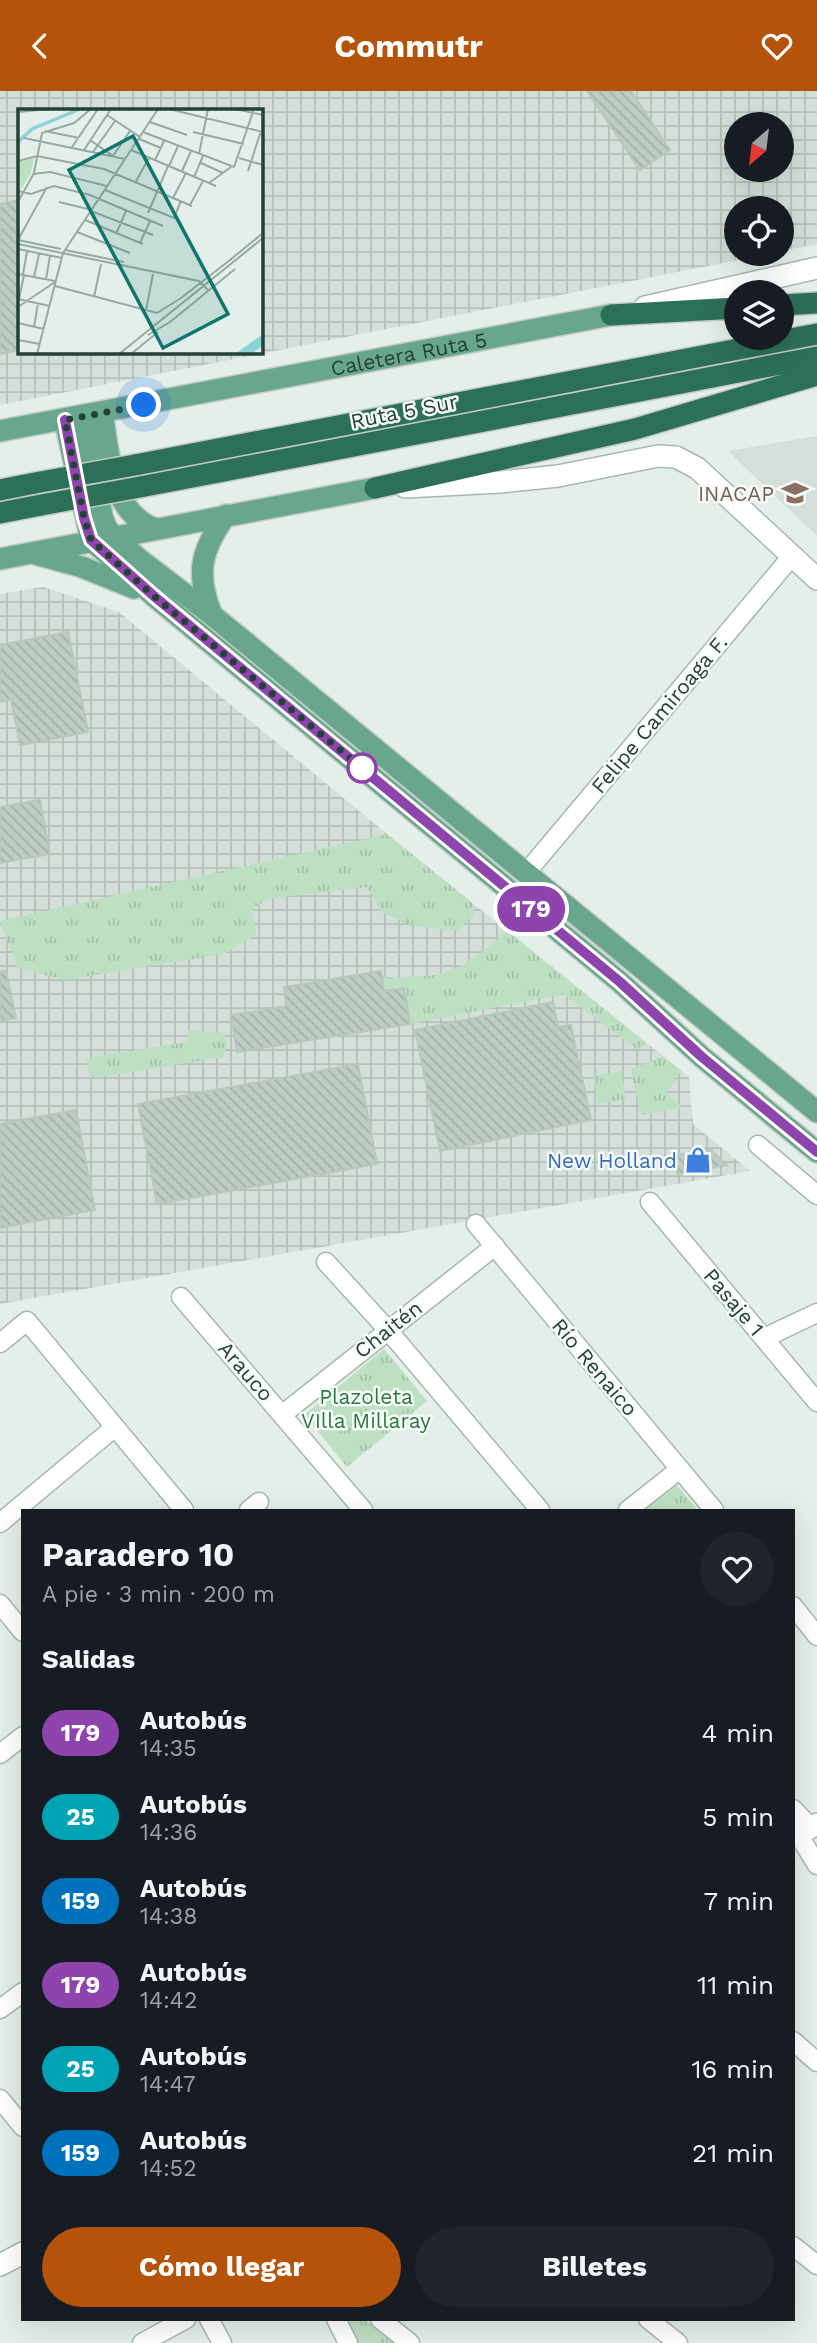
<!DOCTYPE html>
<html lang="es">
<meta charset="utf-8">
<style>
:root{--surface:#171b24;--page:#20242c;--text:#f1f3f6;--muted:#9ea1a6;--accent:#b45309}
body{margin:0;font-family:"Work Sans",sans-serif;background:var(--page);color:var(--text);height:100vh;display:flex;flex-direction:column;font-size:26px;white-space:nowrap}
*{box-sizing:border-box;margin:0}
p{font-size:23px;color:var(--muted)}
.icon{flex:none;width:38px;height:38px;fill:none;stroke:currentColor;stroke-width:2;stroke-linecap:round;stroke-linejoin:round}
.map{position:relative;flex:1;overflow:hidden}
.panel{position:absolute;left:21px;top:1418px;width:774px;height:812px;display:flex;flex-direction:column;background:var(--surface);border-radius:0px;box-shadow:0 7px 28px #0002}
.panel>*{flex:none}
.badge{padding:0 14px;border-radius:23px;font-size:24px;line-height:46px}
.needle{width:46px;rotate:208deg}
.controls{position:absolute;left:724px;top:21px;display:grid;gap:14px}
.controls a{display:grid;place-items:center;width:70px;height:70px;border-radius:50%;background:var(--surface);box-shadow:0 7px 28px #0002;font-size:35px}
.you{position:absolute;width:35px;height:35px;margin:-18px;border:5px solid #fff;border-radius:50%;background:#1a73e8;box-shadow:0 0 0 10px #1a73e833}
.map>.badge{position:absolute;translate:-50% -50%;box-shadow:0 0 0 4px #fff}
h2{padding:0 21px;font-size:26px;line-height:63px}
.round{display:grid;place-items:center;flex:none;width:74px;height:74px;border-radius:37px;background:var(--page)}
.summary{display:flex;align-items:center;justify-content:space-between;height:119px;padding:0 21px}
h1{font-size:33px;font-weight:700;line-height:52px}
.cta{display:flex;gap:14px;margin-top:auto;padding:14px 21px}
.cta a{flex:1;height:80px;border-radius:42px;background:var(--accent);color:#fff;font-size:28px;font-weight:700;line-height:80px;text-align:center}
.cta a+a{background:var(--page);color:var(--text)}
ul{padding:0;list-style:none}
li{display:flex;align-items:center;gap:21px;height:84px;padding:0 21px}
li div{flex:1}
li b{display:block;font-size:26px}
li em{font-style:normal}
li .badge{min-width:77px;font-weight:700;text-align:center}
header{display:flex;justify-content:space-between;align-items:center;height:91px;padding:0 21px;background:var(--accent);color:#fff;font-size:32px;font-weight:700}
.map>svg:first-child{display:block}
.built{fill:#d3dfd8}
.industrial{fill:url(#industrial-grid);fill-rule:evenodd}
.grass{fill:url(#grass-tufts)}
.building{fill:url(#building-back-hatch);stroke:#b7c9bf;stroke-width:2}
.lines{fill:none;stroke-linecap:round;stroke-linejoin:round}
.minor-casing{stroke:#a7b8af;stroke-width:21}
.tertiary-casing{stroke:#a7b8af;stroke-width:24}
.secondary-casing{stroke:#a3bbaf;stroke-width:24}
.primary-casing{stroke:#c1cac6;stroke-width:24}
.motorway-casing{stroke:#c1cac6;stroke-width:24}
.minor{stroke:#fff;stroke-width:18}
.tertiary{stroke:#fff;stroke-width:21}
.secondary{stroke:#fff;stroke-width:21}
.primary{stroke:#68a68d;stroke-width:21}
.motorway{stroke:#2d7059;stroke-width:21}
.motorway-bridge-casing{stroke:#c1cac6;stroke-width:24;stroke-linecap:butt}
.motorway-bridge{stroke:#2d7059;stroke-width:21}
.line-casing{stroke:#fff;stroke-width:16}
.line{stroke:#8e44ad;stroke-width:10}
.walk{stroke:#234235;stroke-width:7;stroke-dasharray:0 12.6}
.stop-dot{fill:#fff;stroke:#8e44ad;stroke-width:3.5}
.labels{text-anchor:middle;dominant-baseline:central;stroke-width:5;stroke-linejoin:round;paint-order:stroke}
.street-label{font-size:21px;fill:#234235;stroke:#f6fbf8}
.education-label{font-size:21px;fill:#785e54;stroke:#f6fbf8;text-anchor:end}
.shop-label{font-size:21px;fill:#366cbe;stroke:#f6fbf8;text-anchor:end}
.park-label{font-size:21px;fill:#2b7b3f;stroke:#f6fbf8}
.inset-river{fill:none;stroke:#8bd4d6;stroke-width:3.5}
.inset-road{fill:none;stroke:#97aaa1;stroke-width:2}
.view{fill:#0f766e;fill-opacity:0.15;stroke:#0f766e;stroke-width:3.5}
.inset-edge{fill:none;stroke:#234235;stroke-width:3.5}
</style>
<header><svg class="icon" aria-label="back" viewBox="0 0 24 24"><path d="M15 5l-7 7 7 7"/></svg>Commutr<svg class="icon" aria-label="heart" viewBox="0 0 24 24"><path d="M12 20l-8-8c-3-5 5-10 8-4 3-6 11-1 8 4z"/></svg></header>
<div class="map">
<svg width="817" height="2252" viewBox="0 0 817 2252">
<defs>
<pattern id="industrial-grid" width="8" height="8" patternUnits="userSpaceOnUse" patternTransform="scale(1.75)"><rect width="8" height="8" fill="#d3dfd8"/><path d="M0 4h8M4 0v8" fill="none" stroke="#b5c1ba"/></pattern>
<pattern id="grass-tufts" width="24" height="20" patternUnits="userSpaceOnUse" patternTransform="scale(1.75)"><rect width="24" height="20" fill="#bde0c2"/><path d="M3 7l-1-3M5 7V3M7 7l1-3M15 17l-1-3M17 17v-4M19 17l1-3" fill="none" stroke="#a2c1a7"/></pattern>
<pattern id="building-back-hatch" width="6" height="6" patternUnits="userSpaceOnUse" patternTransform="scale(1.75)"><rect width="6" height="6" fill="#bdcdc4"/><path d="M-1 5l2 2M0 0l6 6M5-1l2 2" fill="none" stroke="#a2b1a9"/></pattern>
</defs>
<rect width="100%" height="100%" fill="#e5efe9"/>
<!-- built -->
<polygon class="built" points="817,345 817,445 728,360"/>
<!-- industrial -->
<g class="industrial">
<path d="M0,0H817V153L782,160V117H737V163H769L0,314ZM19,19H261V261H19ZM737,33H782V79H737Z"/>
<polygon points="43,496 119,521 387,743 689,986 693,1033 750,1080 0,1213 0,503"/>
</g>
<!-- grass -->
<g class="grass">
<polygon points="387,743 472,812 475,823 457,840 410,834 381,821 367,796 267,808 253,818 256,844 224,863 64,889 18,877 0,830"/>
<path d="M507,840L646,952L637,958L563,903L410,933L404,897L384,900L382,886C449,887 457,883 507,840Z"/>
<polygon points="188,939 224,942 227,955 223,966 90,988 86,967 187,951"/>
<polygon points="663,965 681,980 667,1002 683,1017 641,1024 631,978"/>
<polygon points="621,980 626,1008 598,1013 593,985"/>
<polygon points="384,1258 427,1310 347,1376 304,1324"/>
<polygon points="677,1394 697,1419 645,1419"/>
<polygon points="341,2228 364,2228 393,2252 354,2252"/>
</g>
<!-- building -->
<g class="building">
<polygon points="587,0 631,0 670,59 640,79"/>
<polygon points="19,109 19,259 0,263 0,113"/>
<polygon points="68,541 88,641 20,654 11,608 0,611 0,554"/>
<polygon points="40,709 50,763 0,772 0,716"/>
<polygon points="6,880 16,927 0,930 0,881"/>
<polygon points="381,880 384,900 404,897 410,933 237,961 231,924 286,915 284,896"/>
<polygon points="553,911 558,936 571,934 591,1029 440,1060 415,939"/>
<polygon points="358,973 377,1073 157,1113 138,1013"/>
<polygon points="76,1019 95,1119 0,1137 0,1033"/>
<polygon points="710,1058 727,1074 678,1083 674,1064"/>
</g>
<g class="lines">
<!-- minor casing -->
<g class="minor-casing">
<g id="minor">
<polyline points="526,782 792,465"/>
<polyline points="758,1054 817,1104"/>
<polyline points="650,1111 817,1311"/>
<polyline points="476,1133 714,1419"/>
<polyline points="326,1171 387,1238 540,1419"/>
<polyline points="181,1206 363,1419"/>
<polyline points="764,1247 817,1222"/>
<polyline points="0,1252 27,1230 184,1419"/>
<polyline points="283,1323 495,1155"/>
<polyline points="249,1419 259,1411"/>
<polyline points="628,1419 680,1378"/>
<polyline points="0,1432 115,1336"/>
<polyline points="0,1513 23,1541"/>
<polyline points="793,1515 817,1545"/>
<polyline points="0,1663 23,1645"/>
<polyline points="793,1718 810,1736"/>
<polyline points="798,1743 817,1774"/>
<polyline points="0,1918 23,1901"/>
<polyline points="793,1950 817,1971"/>
<polyline points="0,2008 23,2036"/>
<polyline points="793,2155 817,2174"/>
<polyline points="209,2228 222,2252"/>
<polyline points="336,2228 348,2252"/>
<polyline points="380,2228 410,2252"/>
<polyline points="648,2228 678,2252"/>
<polyline points="142,2252 186,2228"/>
</g>
</g>
<!-- tertiary casing -->
<g class="tertiary-casing">
<g id="tertiary">
<polyline points="645,216 817,177"/>
<polyline points="405,396 501,391 558,385 658,365 676,366 697,377 817,488"/>
</g>
</g>
<!-- secondary casing -->
<g class="secondary-casing">
<g id="secondary">
<polyline points="793,1746 817,1733"/>
<polyline points="0,2174 23,2162"/>
</g>
</g>
<!-- primary casing -->
<g class="primary-casing">
<g id="primary">
<path d="M102,322C110,364 109,420 155,438"/>
<polyline points="84,325 102,425 106,436 113,445 139,468 212,524 817,1021"/>
<polyline points="65,329 91,449 155,506 620,891 702,966 817,1061"/>
<path id="s1" d="M0,340L611,224"/>
<polyline points="35,463 82,476 134,497"/>
<polyline points="0,468 375,397"/>
<path d="M212,524C195,483 201,459 226,424"/>
</g>
</g>
<!-- motorway casing -->
<g class="motorway-casing">
<g id="motorway">
<polyline points="782,214 817,212"/>
<polyline points="611,224 737,217"/>
<polyline points="135,374 817,243"/>
<polyline points="140,396 817,266"/>
<polyline points="375,397 635,338 817,284"/>
<polyline points="0,399 35,392"/>
<polyline points="0,422 41,414"/>
</g>
</g>
<!-- minor -->
<use href="#minor" class="minor"/>
<!-- tertiary -->
<use href="#tertiary" class="tertiary"/>
<!-- secondary -->
<use href="#secondary" class="secondary"/>
<!-- primary -->
<use href="#primary" class="primary"/>
<!-- motorway -->
<use href="#motorway" class="motorway"/>
<!-- motorway-bridge casing -->
<g class="motorway-bridge-casing">
<g id="motorway-bridge">
<polyline points="35,392 135,374"/>
<polyline points="41,414 140,396"/>
</g>
</g>
<!-- motorway-bridge -->
<use href="#motorway-bridge" class="motorway-bridge"/>
</g>
<g class="lines">
<!-- line casing -->
<g class="line-casing">
<polyline id="line" points="65,329 84,427 91,449 155,506 620,891 702,966 817,1061"/>
</g>
<!-- line -->
<use href="#line" class="line"/>
<!-- walk -->
<polyline class="walk" points="144,314 65,329 84,427 91,449 155,506 362,677"/>
</g>
<!-- icons -->
<defs>
<g id="university-bare" transform="scale(2.1)"><path d="M0-5L7-2L0 1L-7-2ZM-4 1L0 2.5L4 1V4Q0 6-4 4Z" fill="#8d6e63" stroke="#f6fbf8" stroke-width="2.5" paint-order="stroke"/></g>
<g id="shop-bare" transform="scale(2.1)"><path d="M-5-2.5h2.3a2.7 3.5 0 0 1 5.4 0H5L5.5 6h-11ZM-1.5-2.5h3a1.5 2.3 0 0 0-3 0Z" fill="#3f7fe0" stroke="#f6fbf8" stroke-width="2.5" paint-order="stroke"/></g>
</defs>
<g fill-rule="evenodd">
<use href="#university-bare" x="795" y="402"/>
<use href="#shop-bare" x="698" y="1069"/>
</g>
<!-- markers -->
<circle class="stop-dot" cx="362" cy="677" r="14"/>
<g class="labels">
<!-- street labels -->
<g class="street-label">
<text stroke="none"><textPath href="#s1" startOffset="416">Caletera Ruta 5</textPath></text>
<text transform="translate(404 320) rotate(-11)">Ruta 5 Sur</text>
<text transform="translate(659 623) rotate(-50)">Felipe Camiroaga F.</text>
<text transform="translate(734 1211) rotate(50)">Pasaje 1</text>
<text transform="translate(388 1238) rotate(-38)">Chaitén</text>
<text transform="translate(595 1276) rotate(50)">Río Renaico</text>
<text transform="translate(246 1280) rotate(49)">Arauco</text>
</g>
<!-- education labels -->
<g class="education-label">
<text x="774" y="402">INACAP</text>
</g>
<!-- shop labels -->
<g class="shop-label">
<text x="677" y="1069">New Holland</text>
</g>
<!-- park labels -->
<g class="park-label">
<text x="366" y="1305">Plazoleta<tspan x="366" dy="24">VIlla Millaray</tspan></text>
</g>
</g>
<!-- overview -->
<g transform="translate(18 18)">
<rect width="245" height="245" fill="#e5efe9"/>
<path d="M16,49L13,64L3,81L0,53Z" fill="#bde0c2"/>
<path d="M245,225V237L233,245H217Z" fill="#8bd4d6"/>
<path class="inset-river" d="M0,33L14,20L62,0"/>
<path class="inset-road" d="M151,0L245,23M217,0L245,6M0,3L30,0M89,6L122,28M132,13L169,26M27,22L61,29M125,23L216,58L236,0M175,23L226,35M6,29L107,50M121,30L143,39M72,31L95,47L112,22M54,38L80,0M66,41L93,0M113,41L198,77M75,43L97,12M181,45L190,0M221,49L245,56M137,51L146,32M0,52L19,47L86,60L174,97M183,54L205,64M151,57L160,37M164,62L173,42M230,62L243,22M15,65L32,63L89,77M176,68L185,47M117,74L131,49M191,74L213,58M29,78L0,131L43,140M87,81L156,109L163,92M0,82L13,85L36,77L72,86L145,117M155,89L168,64M0,93L16,64L24,24L56,14L73,0M41,93L74,101M172,96L185,72M73,102L135,126M130,104L150,57M67,111L125,135M59,123L112,144M98,125L108,102M122,134L132,112M0,135L181,172L191,182M0,140L44,149M47,141L106,153M45,144L140,0M212,151L245,124M0,165L37,172M5,166L9,142M16,168L21,145M28,170L32,147M37,177L139,204L163,189M76,188L83,155M163,189L212,151M0,190L32,197M1,190L6,166M0,198L37,173M128,201L135,165M152,213L217,160M0,214L26,220M16,218L20,194M130,226L152,213M0,231L22,235M19,245L45,144M101,245L245,129M113,245L140,223"/>
<path class="view" d="M115,27L210,205L145,239L51,61Z"/>
<rect width="245" height="245" class="inset-edge"/>
</g>
</svg>
<div class="controls">
<a><svg class="needle" viewBox="-14 -14 28 28"><path d="M0-13l5 13h-10z" fill="#e53935"/><path d="M0 13l5-13h-10z" fill="#9ea1a6"/></svg></a>
<a><svg class="icon" aria-label="locate" viewBox="0 0 24 24"><circle cx="12" cy="12" r="6"/><path d="M12 2v4M12 18v4M2 12h4M18 12h4"/></svg></a>
<a><svg class="icon" aria-label="layers" viewBox="0 0 24 24"><path d="M12 4l9 5-9 5-9-5zM3 14l9 5 9-5"/></svg></a>
</div>
<div class="you" style="left:144px;top:314px"></div>
<b class="badge" style="left:531px;top:818px;background:#8e44ad;color:#fff">179</b>
<section class="panel">
<div class="summary"><div><h1>Paradero 10</h1><p>A pie · 3 min · 200 m</p></div><a class="round"><svg class="icon" aria-label="heart" viewBox="0 0 24 24"><path d="M12 20l-8-8c-3-5 5-10 8-4 3-6 11-1 8 4z"/></svg></a></div>
<h2>Salidas</h2>
<ul>
<li><span class="badge" style="background:#8e44ad;color:#fff">179</span><div><b>Autobús</b><p>14:35</p></div><em>4 min</em></li>
<li><span class="badge" style="background:#00a3b4;color:#fff">25</span><div><b>Autobús</b><p>14:36</p></div><em>5 min</em></li>
<li><span class="badge" style="background:#0072bc;color:#fff">159</span><div><b>Autobús</b><p>14:38</p></div><em>7 min</em></li>
<li><span class="badge" style="background:#8e44ad;color:#fff">179</span><div><b>Autobús</b><p>14:42</p></div><em>11 min</em></li>
<li><span class="badge" style="background:#00a3b4;color:#fff">25</span><div><b>Autobús</b><p>14:47</p></div><em>16 min</em></li>
<li><span class="badge" style="background:#0072bc;color:#fff">159</span><div><b>Autobús</b><p>14:52</p></div><em>21 min</em></li>
</ul>
<div class="cta"><a>Cómo llegar</a><a>Billetes</a></div>
</section>
</div>
